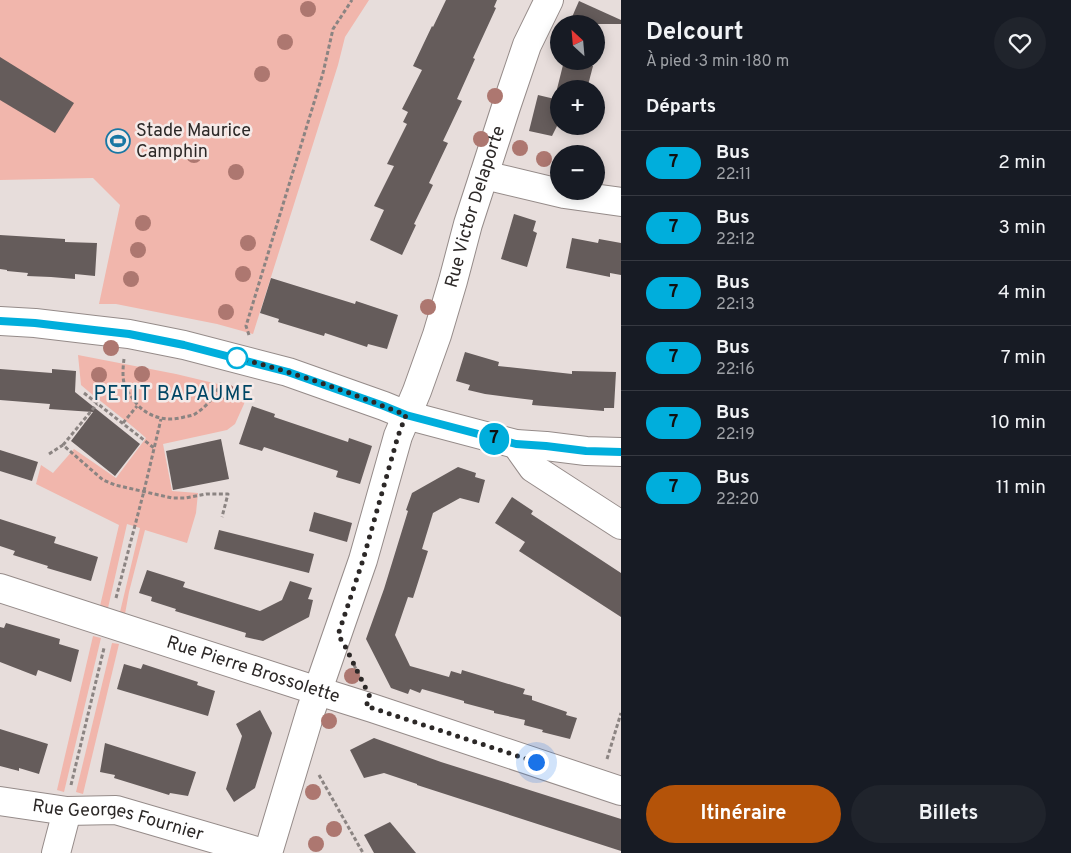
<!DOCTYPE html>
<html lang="fr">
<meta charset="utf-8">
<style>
:root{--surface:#171b24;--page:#20242c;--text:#f1f3f6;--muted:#9ea1a6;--line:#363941;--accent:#b45309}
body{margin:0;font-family:Overpass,sans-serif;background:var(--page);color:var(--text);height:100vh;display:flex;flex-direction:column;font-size:19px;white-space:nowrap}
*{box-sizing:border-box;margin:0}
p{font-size:16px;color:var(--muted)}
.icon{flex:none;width:28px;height:28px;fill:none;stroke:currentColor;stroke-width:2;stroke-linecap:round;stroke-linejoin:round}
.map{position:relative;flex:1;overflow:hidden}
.panel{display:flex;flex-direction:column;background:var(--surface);width:450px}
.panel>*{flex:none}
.badge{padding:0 10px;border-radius:16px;font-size:18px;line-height:32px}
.needle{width:32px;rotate:334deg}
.buttons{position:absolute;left:550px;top:15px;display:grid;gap:10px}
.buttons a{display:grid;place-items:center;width:55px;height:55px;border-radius:50%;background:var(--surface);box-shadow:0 2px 12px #0003;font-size:25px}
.you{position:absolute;width:25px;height:25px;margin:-12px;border:4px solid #fff;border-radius:50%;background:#1a73e8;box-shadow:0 0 0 8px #1a73e833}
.map>.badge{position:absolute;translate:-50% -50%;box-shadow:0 0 0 2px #fff}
h2{padding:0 25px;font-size:19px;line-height:45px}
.round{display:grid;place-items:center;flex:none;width:52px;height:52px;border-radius:26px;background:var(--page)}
.headline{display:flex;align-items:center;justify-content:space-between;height:85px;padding:0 25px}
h1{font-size:24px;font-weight:700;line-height:38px}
.primary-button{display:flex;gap:10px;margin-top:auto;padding:10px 25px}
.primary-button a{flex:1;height:58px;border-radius:30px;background:var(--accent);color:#fff;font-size:20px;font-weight:700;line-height:58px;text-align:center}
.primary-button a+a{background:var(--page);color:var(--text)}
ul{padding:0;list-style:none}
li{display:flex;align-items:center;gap:15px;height:65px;padding:0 25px;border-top:1px solid var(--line)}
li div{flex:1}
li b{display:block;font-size:19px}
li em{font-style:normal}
li .badge{min-width:55px;font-weight:700;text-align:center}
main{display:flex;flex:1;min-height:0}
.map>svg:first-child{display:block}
.green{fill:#f1b6ac}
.building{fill:#655c5b}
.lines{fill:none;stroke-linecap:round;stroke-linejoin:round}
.street-casing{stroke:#958b89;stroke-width:30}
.path{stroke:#8b8482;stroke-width:3;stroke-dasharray:4 2.5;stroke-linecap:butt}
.street{stroke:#fff;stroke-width:28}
.tree{fill:#ad7770}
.line-casing{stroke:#fff;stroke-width:11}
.line{stroke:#00aedc;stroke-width:8}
.walk{stroke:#2c2827;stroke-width:5;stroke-dasharray:0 9}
.stop-dot{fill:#fff;stroke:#00aedc;stroke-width:2.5}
.labels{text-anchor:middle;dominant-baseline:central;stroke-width:5;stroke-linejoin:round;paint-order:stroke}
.poi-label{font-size:18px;fill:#2c2827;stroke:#f5eae8;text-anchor:start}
.street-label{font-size:18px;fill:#2c2827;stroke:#f5eae8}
.quarter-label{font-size:20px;letter-spacing:1px;fill:#004564;stroke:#f5eae8}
</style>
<main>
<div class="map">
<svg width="621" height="853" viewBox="0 0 621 853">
<rect width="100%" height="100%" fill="#e7dddb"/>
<!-- green -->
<g class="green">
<polygon points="0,0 369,0 345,37 338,65 253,334 217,324 116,304 99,304 120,205 93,178 0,180"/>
<path d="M78,355L176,374L247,391L244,404L235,424L227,430L163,444L172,491L198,493L196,513L187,543L145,530L129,592L125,614L120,612L140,528L127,524L108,608L100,606L119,525L36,484L41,465L53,473L74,449L116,478L146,438C125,419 102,403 81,385Z"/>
<polygon points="93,636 101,638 64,792 57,790"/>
<polygon points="112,643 119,644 83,794 76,792"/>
</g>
<!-- building -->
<g class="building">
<polygon points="446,0 497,0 494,7 496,8 473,58 475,59 457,99 462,101 443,141 448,143 429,183 433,185 414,224 416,225 402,255 370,240 384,210 374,206 394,166 387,164 407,124 403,122 408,112 402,109 422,70 413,66 432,26 433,27"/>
<polygon points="579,1 621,20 621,24 569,24"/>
<polygon points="0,57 74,103 55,133 0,100"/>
<polygon points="564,61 576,61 593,66 587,89 557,89"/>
<polygon points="538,95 559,100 559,122 552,136 529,131"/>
<polygon points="514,214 536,221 533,231 537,233 527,267 501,259"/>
<polygon points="0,235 65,239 65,242 97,243 95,276 75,274 75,279 51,277 27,276 28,273 7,271 7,270 0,269"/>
<polygon points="572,238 598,243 599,239 621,243 621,275 610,273 610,277 566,268"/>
<polygon points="271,278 355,304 356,301 398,315 387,349 368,344 367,347 325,333 324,336 278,322 279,319 260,313"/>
<polygon points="465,352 499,362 498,366 572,374 572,371 616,372 614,408 604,408 604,411 532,405 533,400 485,394 468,390 470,385 456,381"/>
<polygon points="0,369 52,373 52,369 76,371 75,392 140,444 115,476 71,441 93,412 49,409 50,404 0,400"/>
<polygon points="252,406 275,414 274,417 348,442 349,438 372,446 360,484 336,477 338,471 264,447 262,451 239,444"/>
<polygon points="221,439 229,479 173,490 166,451"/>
<polygon points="0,450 38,462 32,481 0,471"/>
<polygon points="458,467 476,473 475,477 485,480 479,503 460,498 433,513 422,549 428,551 413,598 408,597 395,635 410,666 449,677 451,671 461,674 462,670 525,689 523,694 532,696 532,700 567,712 566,715 577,718 570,739 542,732 543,730 524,725 525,720 494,713 494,711 464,703 464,701 422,689 420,693 410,689 408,694 391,688 366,639 384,589 408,511 406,510 412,493"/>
<polygon points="512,497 533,511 531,514 621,573 621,617 519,551 525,542 495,523"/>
<polygon points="314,512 352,523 347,542 309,531"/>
<polygon points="0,519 56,537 54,543 98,557 91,581 47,568 48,566 13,555 15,551 0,546"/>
<polygon points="219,530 314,554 309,573 214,549"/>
<polygon points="147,570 185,582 183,587 260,611 282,600 290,581 312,588 308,599 313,600 309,617 263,641 245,637 246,633 175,611 176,609 151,601 152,597 139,593"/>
<polygon points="6,623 60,639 59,644 79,650 71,682 38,670 36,676 0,662 0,627 4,628"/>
<polygon points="124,664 141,669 143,664 198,682 197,685 215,691 208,716 117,689"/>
<polygon points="260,710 272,733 255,788 234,802 226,789 242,736 236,724"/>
<polygon points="0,729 48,744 39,774 19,768 19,771 0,766"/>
<polygon points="374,738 441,762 621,819 621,851 417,785 417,784 384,773 364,778 350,750"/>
<polygon points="105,743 196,772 188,796 170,793 169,795 114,778 115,775 100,772"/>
<polygon points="390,822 416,853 374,853 364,835"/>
</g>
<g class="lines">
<!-- street casing -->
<g class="street-casing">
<g id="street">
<polyline points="484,175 564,194 621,202"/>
<polyline points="0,321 35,323 94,330 129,334 184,345 288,372 384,406 406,415 516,444 546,446 586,451 621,452"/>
<polyline points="516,444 533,468 621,525"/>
<path id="s1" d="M0,588L318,691L372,708L621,791"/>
<path id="s2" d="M0,801L67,811L116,810L263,853"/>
<polyline points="56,853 67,811"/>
<path id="s3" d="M268,853L311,710L363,560L398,436L417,391L437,335L453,281L468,224L506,107L527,45L549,0"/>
</g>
</g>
<!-- path -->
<g class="path">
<polyline points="249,335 246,326 323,73 333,29 352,0"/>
<path d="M124,359C123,367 122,379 125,386C126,390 129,393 131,396C142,415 163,423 184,417C188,416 192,416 195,414C208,406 216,394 222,381"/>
<polyline points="84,393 154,448"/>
<polyline points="123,423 137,406"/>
<polyline points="63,445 97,404"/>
<polyline points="49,454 63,445 103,480 115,485 172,498 185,498 206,494 228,494 222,517"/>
<polyline points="116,598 144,491 161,419"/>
<polyline points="354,665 360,677"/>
<polyline points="607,759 621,713"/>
<polyline points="319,775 363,853"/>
<polyline points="71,785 104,648"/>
</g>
<!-- street -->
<use href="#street" class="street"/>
</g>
<!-- trees -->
<g class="tree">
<circle cx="308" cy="9" r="8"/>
<circle cx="285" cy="42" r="8"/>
<circle cx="262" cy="74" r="8"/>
<circle cx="495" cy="96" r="8"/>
<circle cx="481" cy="139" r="8"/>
<circle cx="520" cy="148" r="8"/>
<circle cx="194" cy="155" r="8"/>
<circle cx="544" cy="159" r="8"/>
<circle cx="236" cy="172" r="8"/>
<circle cx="143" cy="223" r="8"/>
<circle cx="248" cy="243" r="8"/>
<circle cx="138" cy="250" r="8"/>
<circle cx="243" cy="274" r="8"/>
<circle cx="131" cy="279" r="8"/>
<circle cx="428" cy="307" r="8"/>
<circle cx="226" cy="312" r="8"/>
<circle cx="111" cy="348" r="8"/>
<circle cx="142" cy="374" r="8"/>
<circle cx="99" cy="375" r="8"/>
<circle cx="227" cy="392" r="8"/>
<circle cx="352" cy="676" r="8"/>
<circle cx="329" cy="721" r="8"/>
<circle cx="313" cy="792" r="8"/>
<circle cx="334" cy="829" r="8"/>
<circle cx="316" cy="844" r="8"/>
</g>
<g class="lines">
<!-- line casing -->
<g class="line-casing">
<polyline id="line" points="0,321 35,323 94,330 129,334 184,345 288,372 384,406 406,415 516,444 546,446 586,451 621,452"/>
</g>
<!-- line -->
<use href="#line" class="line"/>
<!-- walk -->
<path class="walk" d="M237,358C295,372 351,393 406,415L398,436L363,560L338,635L344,644L370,697L366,706L536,762"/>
</g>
<!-- icons -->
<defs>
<g id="stadium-ring" transform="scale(1.25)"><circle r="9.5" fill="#f5eae8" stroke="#1877a4" stroke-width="1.5"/><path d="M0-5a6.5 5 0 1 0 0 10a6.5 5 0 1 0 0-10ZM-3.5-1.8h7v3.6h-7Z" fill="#1877a4"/></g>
</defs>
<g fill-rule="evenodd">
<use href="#stadium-ring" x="118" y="141"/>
</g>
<!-- markers -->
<circle class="stop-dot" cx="237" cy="358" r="10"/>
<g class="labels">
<!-- poi labels -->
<g class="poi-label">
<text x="136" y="131">Stade Maurice<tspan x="136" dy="21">Camphin</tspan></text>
</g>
<!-- street labels -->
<g class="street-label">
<text stroke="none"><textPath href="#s3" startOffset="679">Rue Victor Delaporte</textPath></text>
<text stroke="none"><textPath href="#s1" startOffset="266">Rue Pierre Brossolette</textPath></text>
<text stroke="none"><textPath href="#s2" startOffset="120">Rue Georges Fournier</textPath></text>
</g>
<!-- quarter labels -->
<g class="quarter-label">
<text x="174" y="395">PETIT BAPAUME</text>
</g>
</g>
</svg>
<div class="buttons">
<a><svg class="needle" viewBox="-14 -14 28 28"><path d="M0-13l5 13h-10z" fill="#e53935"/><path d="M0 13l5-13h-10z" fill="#9ea1a6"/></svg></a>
<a>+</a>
<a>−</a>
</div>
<div class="you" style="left:536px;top:762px"></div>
<b class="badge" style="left:494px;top:439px;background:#00aedc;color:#111">7</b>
</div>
<section class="panel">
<div class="headline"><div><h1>Delcourt</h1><p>À pied · 3 min · 180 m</p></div><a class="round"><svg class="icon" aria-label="heart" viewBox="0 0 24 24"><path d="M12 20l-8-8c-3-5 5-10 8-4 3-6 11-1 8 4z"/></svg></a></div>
<h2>Départs</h2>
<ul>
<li><span class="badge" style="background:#00aedc;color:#111">7</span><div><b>Bus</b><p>22:11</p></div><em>2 min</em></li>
<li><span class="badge" style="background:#00aedc;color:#111">7</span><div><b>Bus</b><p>22:12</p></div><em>3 min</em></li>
<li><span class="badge" style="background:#00aedc;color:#111">7</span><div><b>Bus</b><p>22:13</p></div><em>4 min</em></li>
<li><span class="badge" style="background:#00aedc;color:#111">7</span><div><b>Bus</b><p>22:16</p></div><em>7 min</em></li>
<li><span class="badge" style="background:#00aedc;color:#111">7</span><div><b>Bus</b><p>22:19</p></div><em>10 min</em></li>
<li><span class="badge" style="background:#00aedc;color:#111">7</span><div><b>Bus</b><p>22:20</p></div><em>11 min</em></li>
</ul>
<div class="primary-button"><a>Itinéraire</a><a>Billets</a></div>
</section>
</main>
